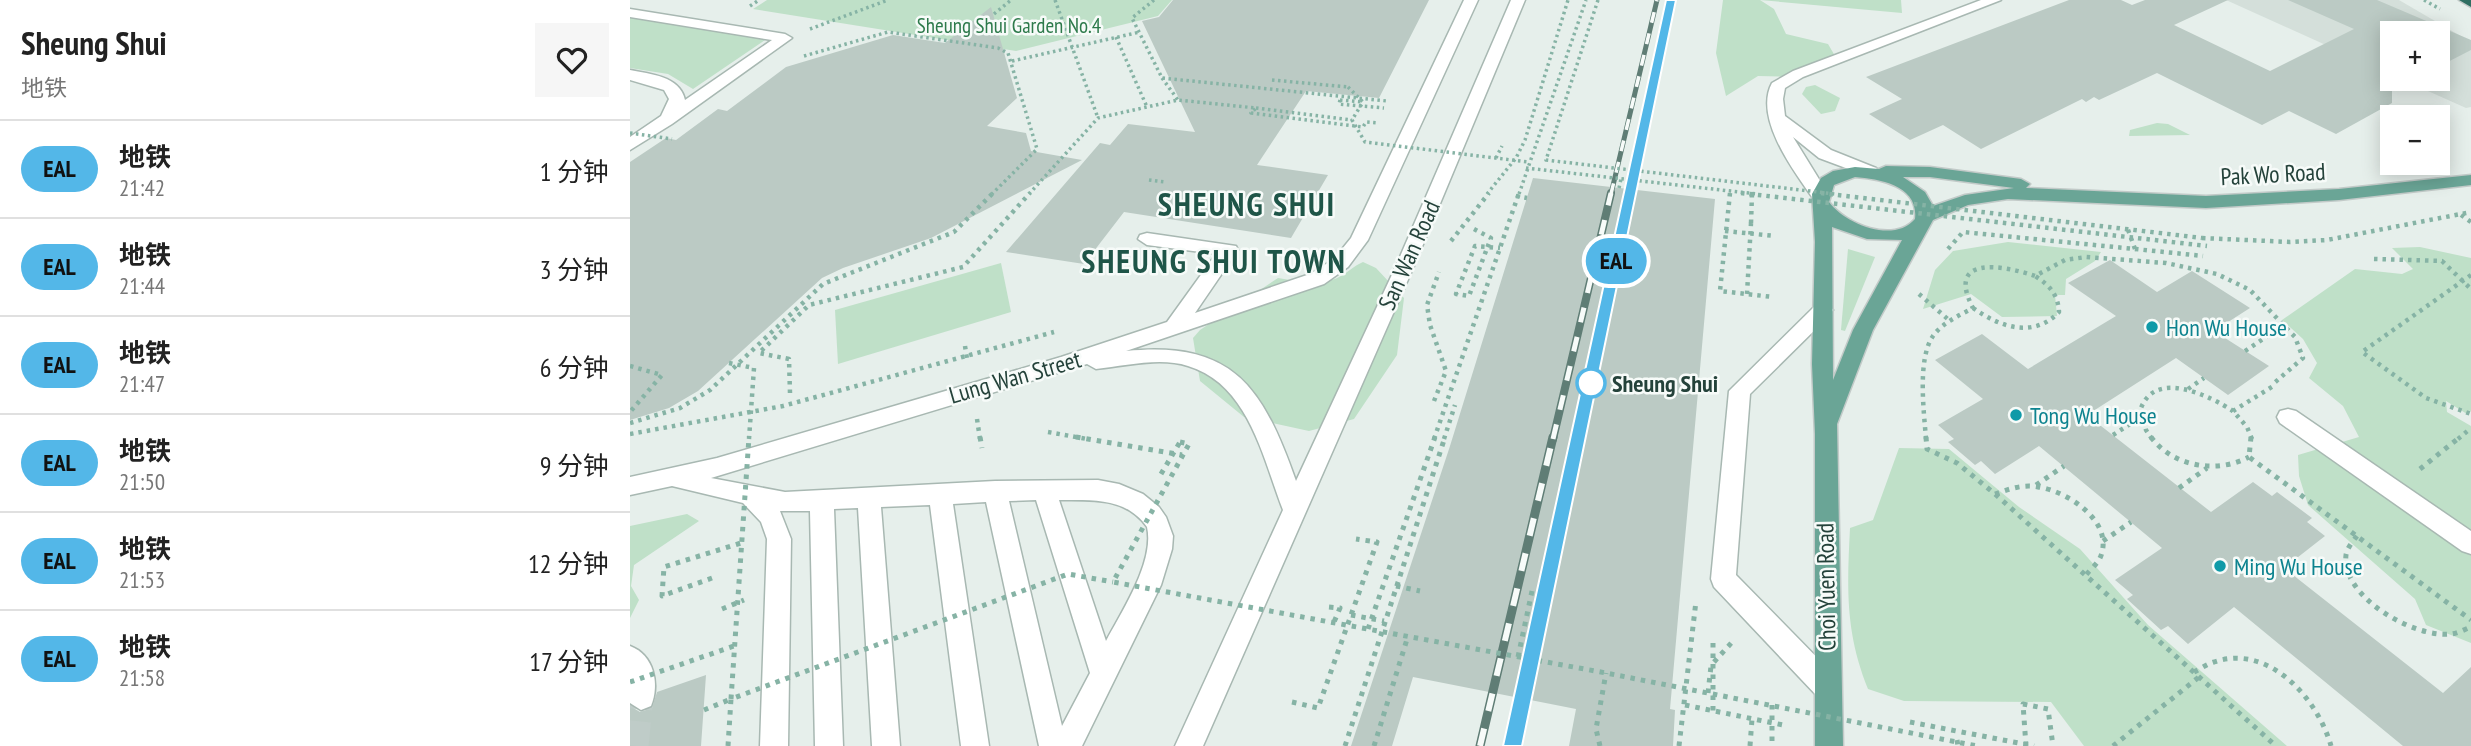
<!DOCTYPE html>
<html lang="zh">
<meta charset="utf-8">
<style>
:root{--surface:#fff;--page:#f6f6f6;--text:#222;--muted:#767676;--line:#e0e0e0}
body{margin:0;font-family:"PT Sans Narrow","Noto Sans SC",sans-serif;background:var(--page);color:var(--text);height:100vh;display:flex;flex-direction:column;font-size:26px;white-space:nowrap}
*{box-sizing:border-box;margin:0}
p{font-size:23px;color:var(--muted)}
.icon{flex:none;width:38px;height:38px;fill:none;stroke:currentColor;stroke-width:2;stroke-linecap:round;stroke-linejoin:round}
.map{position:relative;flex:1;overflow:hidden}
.panel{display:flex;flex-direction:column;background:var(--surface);width:630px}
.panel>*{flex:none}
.badge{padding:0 14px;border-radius:23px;font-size:24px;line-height:46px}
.fabs{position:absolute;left:1750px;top:21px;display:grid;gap:14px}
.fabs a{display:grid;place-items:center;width:70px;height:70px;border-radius:0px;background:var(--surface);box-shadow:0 4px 18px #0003;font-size:35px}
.map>.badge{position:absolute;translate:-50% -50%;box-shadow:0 0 0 4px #fff}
.round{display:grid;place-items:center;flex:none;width:74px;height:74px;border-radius:0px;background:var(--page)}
.headline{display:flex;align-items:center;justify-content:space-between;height:119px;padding:0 21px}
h1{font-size:33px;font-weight:700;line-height:52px}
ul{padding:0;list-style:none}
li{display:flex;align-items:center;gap:21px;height:98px;padding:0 21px;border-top:2px solid var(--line)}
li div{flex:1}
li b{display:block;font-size:26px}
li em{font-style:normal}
li .badge{min-width:77px;font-weight:700;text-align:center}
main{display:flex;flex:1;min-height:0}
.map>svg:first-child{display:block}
.built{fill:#d4dfda}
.green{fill:#bfe0c8}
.building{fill:#bbcac4}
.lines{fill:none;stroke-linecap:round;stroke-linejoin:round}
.minor-tunnel{stroke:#bfccc8;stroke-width:25;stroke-dasharray:25 12;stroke-linecap:butt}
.minor-casing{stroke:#a8b8b2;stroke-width:3}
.major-casing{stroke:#c2cac8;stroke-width:3}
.highway-casing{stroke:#c2cac8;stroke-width:3}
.path-far2{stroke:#86b3a5;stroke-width:3.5;stroke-dasharray:2.5 3.5;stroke-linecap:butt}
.path-far1{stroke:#86b3a5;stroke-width:4.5;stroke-dasharray:3.5 5;stroke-linecap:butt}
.path{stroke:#86b3a5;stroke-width:5;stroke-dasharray:4.5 6;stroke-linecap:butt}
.minor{fill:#fff;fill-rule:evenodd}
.major{fill:#6aa596;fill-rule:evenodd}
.highway{fill:#2f6f62;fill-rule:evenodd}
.rail-far2-casing{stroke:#5f7d75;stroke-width:5}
.rail-far1-casing{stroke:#5f7d75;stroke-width:8}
.rail-casing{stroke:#5f7d75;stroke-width:9}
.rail-far2{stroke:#f7fbf9;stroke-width:3.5;stroke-dasharray:11;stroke-linecap:butt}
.rail-far1{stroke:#f7fbf9;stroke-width:5;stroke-dasharray:15;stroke-linecap:butt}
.rail{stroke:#f7fbf9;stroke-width:6;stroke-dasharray:18;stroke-linecap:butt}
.path-bridge-far2{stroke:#86b3a5;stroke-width:3.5;stroke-dasharray:2.5 3.5;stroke-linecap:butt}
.path-bridge-far1{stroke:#86b3a5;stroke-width:4.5;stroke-dasharray:3.5 5;stroke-linecap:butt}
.path-bridge{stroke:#86b3a5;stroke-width:5;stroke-dasharray:4.5 6;stroke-linecap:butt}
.line{fill:#53b7e8;stroke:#fff;stroke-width:2}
.culture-dot{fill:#0f9aa8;stroke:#f7fbf9;stroke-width:2.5}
.stop-dot{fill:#fff;stroke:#53b7e8;stroke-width:3.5}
.labels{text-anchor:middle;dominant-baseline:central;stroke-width:5;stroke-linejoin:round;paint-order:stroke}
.far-park-label{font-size:21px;fill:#2d7a4b;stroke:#f7fbf9}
.street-label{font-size:24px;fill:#24423a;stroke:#f7fbf9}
.culture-label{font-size:24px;fill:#0d838f;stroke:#f7fbf9;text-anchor:start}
.stop-label{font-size:24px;font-weight:bold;fill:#24423a;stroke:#f7fbf9;text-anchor:start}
.district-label{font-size:32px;font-weight:bold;letter-spacing:2px;fill:#1f5548;stroke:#f7fbf9}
</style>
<main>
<section class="panel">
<div class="headline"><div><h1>Sheung Shui</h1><p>地铁</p></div><a class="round"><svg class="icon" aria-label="heart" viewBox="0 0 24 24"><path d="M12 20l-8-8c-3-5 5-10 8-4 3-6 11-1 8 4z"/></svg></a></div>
<ul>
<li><span class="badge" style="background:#53b7e8;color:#111">EAL</span><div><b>地铁</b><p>21:42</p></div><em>1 分钟</em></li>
<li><span class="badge" style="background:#53b7e8;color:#111">EAL</span><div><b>地铁</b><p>21:44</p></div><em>3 分钟</em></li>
<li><span class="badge" style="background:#53b7e8;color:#111">EAL</span><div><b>地铁</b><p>21:47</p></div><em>6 分钟</em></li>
<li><span class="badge" style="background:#53b7e8;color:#111">EAL</span><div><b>地铁</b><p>21:50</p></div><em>9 分钟</em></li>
<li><span class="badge" style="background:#53b7e8;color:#111">EAL</span><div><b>地铁</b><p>21:53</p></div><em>12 分钟</em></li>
<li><span class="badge" style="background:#53b7e8;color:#111">EAL</span><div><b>地铁</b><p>21:58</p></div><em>17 分钟</em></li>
</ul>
</section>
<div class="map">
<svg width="1841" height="746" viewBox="0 0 1841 746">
<rect width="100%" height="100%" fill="#e6efeb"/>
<!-- built -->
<polygon class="built" points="1596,0 1769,0 1841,42 1841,107 1836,108 1771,79 1808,79 1808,33 1762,33 1762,75"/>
<!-- green -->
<g class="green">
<polygon points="137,0 542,0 528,16 386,51 123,9"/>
<polygon points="1093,0 1271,0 1272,13 1130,0 1144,9 1156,34 1198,44 1208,61 1168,77 1128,76 1096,96 1086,53"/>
<polygon points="0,15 138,38 63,89 38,74 0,68"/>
<polygon points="1185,85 1210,98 1205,111 1191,114 1172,94 1176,87"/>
<polygon points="1527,123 1538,124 1560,135 1499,136 1500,130"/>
<polygon points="1378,242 1471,252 1465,261 1436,279 1435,295 1425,295 1427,316 1372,317 1341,294 1293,309 1305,270 1323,251"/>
<polygon points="1790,247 1841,258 1841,411 1837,414 1816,401 1817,412 1841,426 1841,643 1796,625 1785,599 1678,505 1669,476 1668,455 1729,437 1713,406 1679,378 1687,363 1673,339 1652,320 1725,269 1772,274 1783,269 1762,248"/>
<polygon points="1218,249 1245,257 1215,331 1211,330"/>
<path d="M733,262L746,268L774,298L767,355L724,419L679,431L614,417L570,381L563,338L570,330L648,278C668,281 690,287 709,277C718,273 723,266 733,262Z"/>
<polygon points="371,263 381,312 208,364 205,310"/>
<path d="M1269,448L1319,449L1389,507L1450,549L1518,625L1657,746H1454L1421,702L1274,701L1238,689C1215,632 1217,588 1220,528L1243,520Z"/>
<polygon points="57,514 69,521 4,565 1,586 9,600 0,618 0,526"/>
</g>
<!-- building -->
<g class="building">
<polygon points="543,0 799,0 749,98 676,91 627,165 698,175 661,238 494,212 454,264 376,252 470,143 480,145 498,124 565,132 512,21 529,17"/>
<polygon points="1439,0 1491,0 1502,5 1515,0 1598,0 1544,25 1640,71 1724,29 1658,0 1747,0 1841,40 1841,50 1808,67 1808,33 1762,33 1762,79 1785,79 1762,91 1762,103 1706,134 1659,111 1632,125 1527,73 1469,100 1464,97 1456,102 1452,99 1351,149 1313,125 1280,140 1239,114 1272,99 1236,77"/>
<polygon points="361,7 387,98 357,126 396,133 401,151 452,160 301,238 213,268 192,278 68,391 39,408 0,420 0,162 36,138 46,140 88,109 97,111 156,67 263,35 315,43"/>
<polygon points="903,178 1085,199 1040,709 1045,710 1043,746 939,746 946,709 783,677 762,746 721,746 820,446"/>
<polygon points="1480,260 1527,292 1562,271 1620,308 1584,331 1639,366 1598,395 1546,358 1457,415 1581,512 1623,482 1642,496 1647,492 1682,518 1677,522 1695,536 1654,568 1813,693 1841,667 1841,746 1773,746 1604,607 1558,644 1538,626 1531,630 1497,599 1503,595 1485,580 1532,548 1409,446 1365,474 1351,461 1345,465 1318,442 1324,439 1308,425 1353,399 1305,360 1352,334 1398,369 1486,316 1438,283"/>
<polygon points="76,675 71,746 0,746 0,706 10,712 22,708 27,692"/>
</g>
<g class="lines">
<!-- minor-tunnel -->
<polyline class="minor-tunnel" points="6,746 11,697"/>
<!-- minor casing -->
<g class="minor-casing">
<g id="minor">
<path d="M834,0H848L738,240L718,267L694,284L496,351C604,340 633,388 666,481L766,266L881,0H895L784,266L573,746H545L653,510C633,459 619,384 558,366C530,357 495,366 466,369L457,364L81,478L155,492L365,481L468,480L489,484L513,494L529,507L536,517L543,536L542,549L531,585L452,746H409L356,502L323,504L359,746H331L300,505L251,507L270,746H242L228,508L204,509L213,746H185L180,511H150L161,539L158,746H130L137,539L131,522L113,503L42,486L0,495V477L87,458L431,357L537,322L586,254L517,245L508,239L510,235L517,233L606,246L608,250L565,313L680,274L704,259L721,238ZM406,500L460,673L432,726L379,501ZM429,500C462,500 496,497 517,527C525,561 492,611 476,641Z"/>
<path d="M1351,0H1371L1173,77L1155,88L1153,99L1155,116L1201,150L1246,168L1249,172L1240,177L1189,158L1163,137L1200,197L1191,203L1185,201C1165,173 1123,118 1142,83L1163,71Z"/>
<path d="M0,9L155,34L162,38L42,124L0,150V137L31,116L39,99L34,90L0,80V70C20,74 50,76 55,100L142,40L0,17Z"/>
<polygon points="1193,303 1200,305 1203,310 1200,315 1120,394 1106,575 1208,679 1211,688 1208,697 1198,701 1188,697 1084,587 1081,579 1099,391 1186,305"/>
<polygon points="1658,409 1666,411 1841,531 1841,554 1832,551 1650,423 1647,417 1650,411"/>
<path d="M0,646C24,655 30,684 21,706L11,710L0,703Z"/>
</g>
</g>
<!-- major casing -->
<g class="major-casing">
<path id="major" d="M1256,166L1300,167L1391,179L1400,184L1396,188L1576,196L1709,189L1841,175V185L1709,200L1576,208L1378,199L1338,205L1303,220L1243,330L1207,424L1213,746H1185V434L1182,364L1185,242L1182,194L1191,178L1203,171L1225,167L1249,169ZM1225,177C1251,179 1289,186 1285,219C1264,244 1215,224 1199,202L1204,185ZM1273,177H1300L1384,188L1335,195L1303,206L1295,192ZM1202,227L1237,239L1272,240L1223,330L1203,380Z"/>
</g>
<!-- highway casing -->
<g class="highway-casing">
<polygon id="highway" points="1829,0 1841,0 1841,7"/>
</g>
<!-- path-far2 -->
<g class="path-far2">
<polyline points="425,0 468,118"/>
<polyline points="524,0 502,18 532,78 757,101"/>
<polyline points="1794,0 1810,9"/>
<polyline points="120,6 129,0"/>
<polyline points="364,14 381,0"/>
<polyline points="180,29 258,0"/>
<polyline points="486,37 517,107"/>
<polyline points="174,56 258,32 368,48 378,53 407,149 362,194"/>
<polyline points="382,61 510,32"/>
<polyline points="532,78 548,100"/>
<polyline points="642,80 718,87"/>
<polyline points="710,100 709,104 754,108"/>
<polyline points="710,100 733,102"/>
<polyline points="626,108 722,120"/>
<polyline points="866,158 872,146"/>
<polyline points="519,180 535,182"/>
<polyline points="989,188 991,179"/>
<polyline points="399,194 468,118 548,100 626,108 621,113 733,127 736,122 748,123"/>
<polyline points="857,194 886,158 895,140 938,0"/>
</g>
<!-- path-far1 -->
<g class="path-far1">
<polyline points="1100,193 1090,291 1143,297"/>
<polyline points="886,196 897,198"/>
<polyline points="1831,215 1841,222"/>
<polyline points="1121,223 1122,194"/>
<polyline points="844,229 861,238 856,251"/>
<polyline points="1095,231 1145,236"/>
<polyline points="1572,238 1660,242 1697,240 1841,212"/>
<polyline points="821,241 859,193"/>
<polyline points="1318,249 1333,232 1505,249 1497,227"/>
<polyline points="1505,249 1573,256"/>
<polyline points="1841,275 1732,352 1796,398 1841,414"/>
<polyline points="1289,294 1320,321"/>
<path d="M1343,308C1370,327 1403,339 1429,312C1428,294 1419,285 1405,276"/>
<polyline points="335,346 337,359"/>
<polyline points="1615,351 1654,325"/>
<polyline points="0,366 32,375 0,412"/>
<polyline points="1558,389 1574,378"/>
<polyline points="160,393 159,359 129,353 179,305 333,267 400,193"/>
<polyline points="804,401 816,371 800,325 797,305 809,272"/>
<polyline points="347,419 350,439"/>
<polyline points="0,423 50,408 80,390 193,284 324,232 363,193"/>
<polyline points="0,434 153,406 424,332"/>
<polyline points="1483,435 1511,417"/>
<polyline points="814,439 825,405"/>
<path d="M1296,439C1294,412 1287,359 1303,336C1312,323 1330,315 1343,308C1315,255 1373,265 1405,276L1435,260L1456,257L1536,263L1587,274L1620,290L1665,337L1673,358L1643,384"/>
<path d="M1522,439L1516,430L1511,408C1526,369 1580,396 1603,411"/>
<polyline points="1622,439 1617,427 1603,411 1645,385"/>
<polyline points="1828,439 1841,428"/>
</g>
<!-- path -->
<g class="path">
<polyline points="350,437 352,448"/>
<polyline points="1296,437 1297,449 1327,463 1365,494 1646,746"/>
<path d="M1521,437C1543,467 1587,474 1619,457"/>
<polyline points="1621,437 1619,457 1841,620"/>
<polyline points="1790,469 1830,437"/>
<polyline points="531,474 550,442"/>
<polyline points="1406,485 1434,466"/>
<polyline points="1549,488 1577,468"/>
<path d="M1365,494C1379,489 1393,484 1408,487C1437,491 1486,522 1470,558C1467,564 1460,570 1456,575"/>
<path d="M1727,536C1723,541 1717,548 1716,555C1711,597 1784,638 1820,634C1827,634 1835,629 1841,627"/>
<polyline points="1473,541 1501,522"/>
<polyline points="82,578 32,596 34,567 111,543"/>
<polyline points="766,586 790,591"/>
<polyline points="699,607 710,608 704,622"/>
<polyline points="92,609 114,600"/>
<polyline points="721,615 754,621"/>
<polyline points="1083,643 1083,711"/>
<polyline points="888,657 902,591"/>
<polyline points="1084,662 1104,640"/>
<path d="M1564,672C1570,669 1577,664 1584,662C1639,643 1688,699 1701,746"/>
<polyline points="1078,693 1081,666"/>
<polyline points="662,702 688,708 747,542 726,539"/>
<polyline points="1055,705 1153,725"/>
<polyline points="74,710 101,699"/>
<polyline points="1280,722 1404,746"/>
<polyline points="1327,740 1328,746"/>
<polyline points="715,746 815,437"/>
<polyline points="744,746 778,636"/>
<polyline points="970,746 966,729 976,673"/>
<polyline points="1049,746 1066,601"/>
<polyline points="1120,746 1122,719"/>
<polyline points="1483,746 1569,677"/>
</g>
<!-- minor -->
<use href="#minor" class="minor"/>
<!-- major -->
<use href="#major" class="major"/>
<!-- highway -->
<use href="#highway" class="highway"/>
<!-- rail-far2 casing -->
<g class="rail-far2-casing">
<g id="rail-far2">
<polyline points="981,194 1027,0"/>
<polyline points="1000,194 1041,0"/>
</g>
</g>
<!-- rail-far1 casing -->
<g class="rail-far1-casing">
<g id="rail-far1">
<polyline points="923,439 981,193"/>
<polyline points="948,439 1000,193"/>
</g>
</g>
<!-- rail casing -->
<g class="rail-casing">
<g id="rail">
<polyline points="850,746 923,437"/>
<polyline points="883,746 948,437"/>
</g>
</g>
<!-- rail-far2 -->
<use href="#rail-far2" class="rail-far2"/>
<!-- rail-far1 -->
<use href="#rail-far1" class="rail-far1"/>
<!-- rail -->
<use href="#rail" class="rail"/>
<!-- path-bridge-far2 -->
<g class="path-bridge-far2">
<polyline points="968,0 916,160 1205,194"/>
<polyline points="718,87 733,102 722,120 735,142 898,162"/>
<polyline points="0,133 42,139"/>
<polyline points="896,168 1127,194"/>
<polyline points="889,194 956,0"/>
</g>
<!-- path-bridge-far1 -->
<g class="path-bridge-far1">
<polyline points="1111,193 1577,246"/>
<polyline points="1191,193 1572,238"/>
<polyline points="856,251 839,296 826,294 845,246 870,248"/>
<polyline points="1744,259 1812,261 1841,289"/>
<polyline points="1117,294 1121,223"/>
<polyline points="99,363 124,368 119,439"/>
<polyline points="418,432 457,439"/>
<polyline points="804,439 889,193"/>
</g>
<!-- path-bridge -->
<g class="path-bridge">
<polyline points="446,437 552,455"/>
<polyline points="550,442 559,444 483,582 976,673 1347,746"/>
<polyline points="738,629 805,437"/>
<polyline points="0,682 104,646"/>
<polyline points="101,699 119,437"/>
<polyline points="1142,705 1142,746"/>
<polyline points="98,746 101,699 438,574 483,582"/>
<polyline points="1396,746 1393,704 1418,709 1423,746"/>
</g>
</g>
<!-- line -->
<polygon class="line" points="1036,0 1046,0 892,746 873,746"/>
<!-- markers -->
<g class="culture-dot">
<circle cx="1522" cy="327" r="7"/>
<circle cx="1386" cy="415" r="7"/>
<circle cx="1590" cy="566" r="7"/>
</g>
<circle class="stop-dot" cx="961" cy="383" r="14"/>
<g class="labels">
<!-- far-park labels -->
<g class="far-park-label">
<text x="379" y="25">Sheung Shui Garden No.4</text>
</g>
<!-- street labels -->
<g class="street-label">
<text transform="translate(1643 174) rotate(-3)">Pak Wo Road</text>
<text transform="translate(779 255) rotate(-66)">San Wan Road</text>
<text transform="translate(385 377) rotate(-16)">Lung Wan Street</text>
<text transform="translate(1196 587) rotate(-91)">Choi Yuen Road</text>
</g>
<!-- culture labels -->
<g class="culture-label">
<text x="1536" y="327">Hon Wu House</text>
<text x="1400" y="415">Tong Wu House</text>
<text x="1604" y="566">Ming Wu House</text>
</g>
<!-- stop labels -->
<g class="stop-label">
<text x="982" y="383">Sheung Shui</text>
</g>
<!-- district labels -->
<g class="district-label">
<text x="617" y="204">SHEUNG SHUI</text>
<text x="584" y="261">SHEUNG SHUI TOWN</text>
</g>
</g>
</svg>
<div class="fabs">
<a>+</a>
<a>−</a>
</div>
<b class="badge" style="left:986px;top:261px;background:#53b7e8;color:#111">EAL</b>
</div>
</main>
